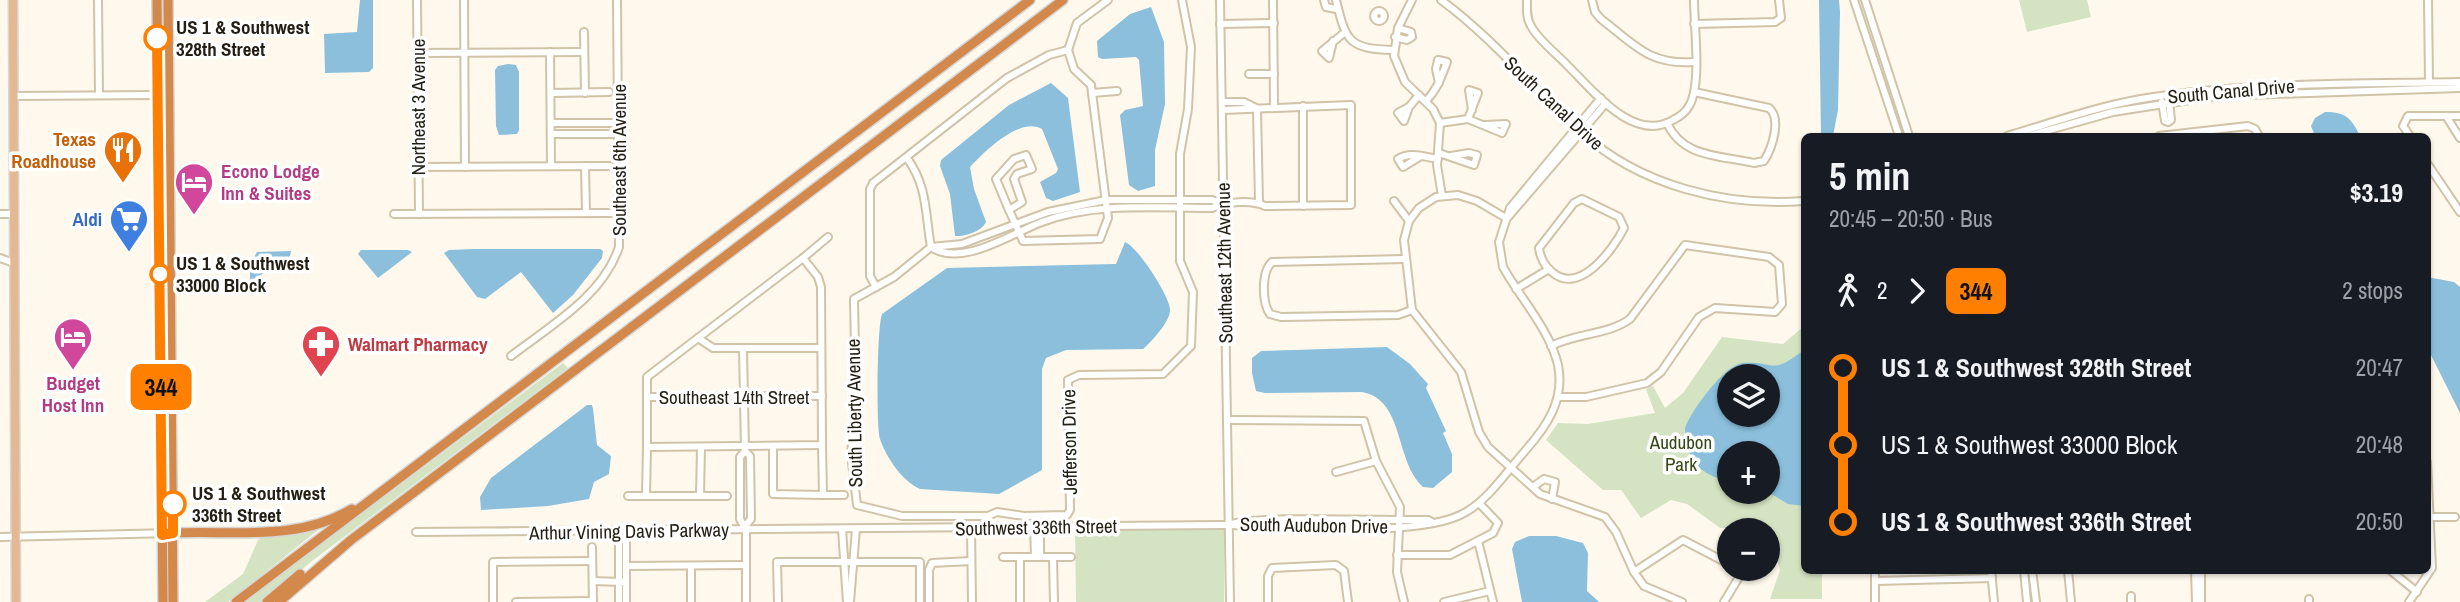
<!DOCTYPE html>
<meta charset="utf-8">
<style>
:root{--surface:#171b24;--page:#242831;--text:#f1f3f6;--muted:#9ea1a6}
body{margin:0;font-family:"Archivo Narrow",sans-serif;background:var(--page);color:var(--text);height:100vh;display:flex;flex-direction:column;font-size:26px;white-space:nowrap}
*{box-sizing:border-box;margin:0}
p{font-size:23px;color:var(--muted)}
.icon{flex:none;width:38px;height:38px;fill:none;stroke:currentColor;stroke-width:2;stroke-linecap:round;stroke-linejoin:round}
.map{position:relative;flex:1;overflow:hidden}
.sheet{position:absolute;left:1801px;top:133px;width:630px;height:441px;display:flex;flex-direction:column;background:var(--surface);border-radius:10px;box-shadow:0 2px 5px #0004}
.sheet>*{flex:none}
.badge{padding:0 14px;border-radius:10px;font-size:24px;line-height:46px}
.fabs{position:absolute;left:1717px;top:364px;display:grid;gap:14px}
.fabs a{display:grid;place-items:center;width:63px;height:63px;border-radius:50%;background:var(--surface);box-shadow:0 2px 5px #0004;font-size:35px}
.map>.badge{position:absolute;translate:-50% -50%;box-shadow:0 0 0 4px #fff}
.legs{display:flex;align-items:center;gap:10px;height:77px;padding:0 28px;font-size:23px}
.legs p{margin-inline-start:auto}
.summary{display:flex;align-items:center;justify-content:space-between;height:119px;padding:0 28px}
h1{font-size:38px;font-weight:800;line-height:52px}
ul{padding:0 28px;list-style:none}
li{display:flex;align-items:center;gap:24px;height:77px;font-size:26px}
li i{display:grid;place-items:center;width:10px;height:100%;margin:0 9px;background:currentColor}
li i::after{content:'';width:18px;height:18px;margin:-9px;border:5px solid;border-radius:50%;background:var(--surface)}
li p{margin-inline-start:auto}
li:first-child i{background:linear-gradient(#0000 50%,currentColor 0)}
li:last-child i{background:linear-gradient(currentColor 50%,#0000 0)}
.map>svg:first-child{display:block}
.green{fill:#d4e3c2;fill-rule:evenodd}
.water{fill:#8bbfdc;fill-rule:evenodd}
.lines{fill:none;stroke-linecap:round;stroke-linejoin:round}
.minor-casing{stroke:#d0c3a7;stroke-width:10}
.major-casing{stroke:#d7d6d5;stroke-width:11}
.highway-casing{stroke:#d7d6d5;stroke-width:12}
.minor{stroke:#fff;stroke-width:6}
.major{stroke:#e5b894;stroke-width:8}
.highway{stroke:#d3884c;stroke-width:9}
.line-1-casing{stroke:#fff;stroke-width:16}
.line-1{stroke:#ff8000;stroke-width:10}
.stop-1-dot{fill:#fff;stroke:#ff8000;stroke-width:3.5}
.labels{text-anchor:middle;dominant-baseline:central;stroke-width:7;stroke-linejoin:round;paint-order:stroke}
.stop-label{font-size:19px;font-weight:bold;fill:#231e13;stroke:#fff;text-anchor:start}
.street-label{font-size:19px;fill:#231e13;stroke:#fff}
.food-label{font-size:19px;font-weight:bold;fill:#c56008;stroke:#fff;text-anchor:end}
.hotel-label{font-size:19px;font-weight:bold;fill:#b23c85;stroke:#fff;text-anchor:start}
.shop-label{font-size:19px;font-weight:bold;fill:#366cbe;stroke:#fff;text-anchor:end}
.health-label{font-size:19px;font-weight:bold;fill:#be3a42;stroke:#fff;text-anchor:start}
.park-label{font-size:19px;fill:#354714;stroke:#fff}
</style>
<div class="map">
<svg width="2460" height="602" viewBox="0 0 2460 602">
<rect width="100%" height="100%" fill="#fff9ed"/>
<!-- green -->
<g class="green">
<polygon points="2019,0 2087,0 2091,17 2027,32"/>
<path d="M1804,326V570L1822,571V599H1770L1780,570L1772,541L1768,540V530L1720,528L1687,504L1671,500L1641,518L1621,490H1603L1546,440L1558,423L1588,424L1655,413L1646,389L1653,386L1665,408L1683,393L1722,337L1783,344ZM1729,376H1768V415H1729ZM1729,453H1768V492H1729Z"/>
<polygon points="563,363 568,368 312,561 264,602 243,602"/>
<polygon points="323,526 228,602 205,602 243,574 259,538 300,534"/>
<polygon points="1075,529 1224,530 1224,602 1076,602"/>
</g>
<!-- water -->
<g class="water">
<polygon points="360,0 373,0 373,68 369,72 325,73 324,34 357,32"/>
<polygon points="1819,0 1839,0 1840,12 1838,110 1833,136 1821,136"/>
<polygon points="1151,7 1164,42 1165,104 1155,150 1155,186 1138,191 1129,185 1120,115 1125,110 1143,106 1139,60 1136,57 1102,59 1098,57 1097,41 1130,14"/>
<polygon points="508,64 516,65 519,72 519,130 517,134 499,135 496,126 495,70 498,66"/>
<path d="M1051,83L1068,98L1080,192L1053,201L1046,198L1040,182L1056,173L1058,169L1042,129C1020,116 984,152 970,167L974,189L986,222C982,231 965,237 955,236L950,194L940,166L941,160L1009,105Z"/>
<path d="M2325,112C2346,112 2351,118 2360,136H2315L2311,126L2315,118Z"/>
<path d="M1125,242C1137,246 1169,295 1170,309C1171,321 1151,342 1143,349L1066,350L1046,358L1042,369V470L999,494L920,489C902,481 886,457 880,439C876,426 877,327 882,314L947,268L1116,264Z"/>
<polygon points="474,249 600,249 603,251 602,258 573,295 553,313 521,272 485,299 477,297 444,253 449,250"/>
<polygon points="361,250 408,250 412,252 378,278 358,254"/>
<polygon points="291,251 290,256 250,282 250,265 257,252"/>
<polygon points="2427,277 2454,282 2460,287 2460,413 2427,347"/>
<path d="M1387,347L1410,364L1428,384L1426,388L1446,431L1443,433L1452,454V472L1433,488L1423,487C1394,460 1405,400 1362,392L1265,393L1256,391L1252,373V358L1261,351Z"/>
<path d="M1804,350V506L1788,504L1768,492V453H1729V481C1700,476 1685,458 1685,428C1691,411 1724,365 1743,363C1777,360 1769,377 1804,350ZM1729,376H1768V415H1729Z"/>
<polygon points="587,405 592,405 593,409 597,445 611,456 609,474 594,482 589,499 548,506 481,510 480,497 491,478"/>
<polygon points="1529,536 1556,536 1583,543 1588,553 1587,591 1599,602 1522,602 1512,549 1515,542"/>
</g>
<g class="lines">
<!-- minor casing -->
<g class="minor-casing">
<g id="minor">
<polyline points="98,0 99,95"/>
<polyline points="417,0 419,214"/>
<polyline points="464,0 465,167"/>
<polyline points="1182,0 1191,47 1188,109 1180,154 1180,261 1193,292 1191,346 1163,374 1079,375 1068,380 1070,510 1067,515 1024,516 997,512 988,516 902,516 857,505 851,454 856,403 854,299 894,277 931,247 962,244 1048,212 1106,200 1212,200 1223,204"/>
<polyline points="1220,0 1230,602"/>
<polyline points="1273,0 1274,106"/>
<polyline points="1324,0 1326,7 1336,9"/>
<path d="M1336,0C1346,41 1348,49 1394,50"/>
<polyline points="1412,0 1398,28 1394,56 1405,82 1433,109 1440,123 1437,165 1442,196"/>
<path d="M1441,0C1493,38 1534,89 1581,132C1640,186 1726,207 1804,201"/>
<path d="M1527,0C1527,9 1526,18 1531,26C1539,41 1556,53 1567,65C1592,89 1633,144 1673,120C1679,117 1686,112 1689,106C1702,85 1694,26 1694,0"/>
<path d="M1592,0L1595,12L1601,19C1635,45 1649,65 1694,62"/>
<polyline points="1854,0 1899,136"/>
<polyline points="1865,0 1909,136"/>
<polyline points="2428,0 2429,82"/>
<circle cx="1379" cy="16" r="5"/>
<polyline points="1220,24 1274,23"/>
<polyline points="1694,24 1775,22 1781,18 1779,0"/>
<polyline points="584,32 585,93"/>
<polyline points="1395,37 1407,40 1412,37 1411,32 1398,28"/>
<polyline points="1333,41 1329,58 1322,51 1344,33"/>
<polyline points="550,52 551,166"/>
<polyline points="418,53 584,52"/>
<polyline points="1249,74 1274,74"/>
<polyline points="551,93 609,92"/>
<polyline points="1092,93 1117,91"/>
<polyline points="13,96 159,95"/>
<path d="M1426,101C1437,90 1441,78 1447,62L1438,60L1436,69L1439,83"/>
<polyline points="1222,102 1244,102 1256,108"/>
<polyline points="2162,102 2165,121 2168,122 2171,120 2169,101"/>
<polyline points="1409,107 1404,121 1398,113 1409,107 1419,95"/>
<polyline points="1257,109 1259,203"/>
<polyline points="2446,116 2460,138"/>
<polyline points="1468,119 1478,93 1469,90 1472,110"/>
<polyline points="551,123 620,123"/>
<polyline points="1440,123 1468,119 1502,133 1506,124 1484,125"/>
<path d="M1667,123C1683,158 1719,155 1754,163L1764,161C1772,148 1782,119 1769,108L1694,92"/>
<polyline points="551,134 620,134"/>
<path d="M2007,136C2051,123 2095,107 2141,99C2246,82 2353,84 2460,82"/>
<polyline points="2028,136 2113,112 2215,96 2460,88"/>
<polyline points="2159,136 2248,126 2255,129 2259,136"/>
<polyline points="2410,136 2403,126 2408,116 2460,116"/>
<polyline points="1439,153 1474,165 1477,155 1469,153 1451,156"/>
<polygon points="1026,155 1032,169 1017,174 1014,179 1022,202 1009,210 996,179 1014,159"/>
<path d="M1421,156L1403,167L1398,159C1410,151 1424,157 1438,159"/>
<path d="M907,158C928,187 925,214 931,247C962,268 1012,233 1042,222C1096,202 1155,208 1212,208C1227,202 1250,199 1265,206L1351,205V105L1222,110"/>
<polyline points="2427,163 2460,212"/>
<polyline points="585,166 586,213"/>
<polyline points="418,167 610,166"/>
<path d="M1582,199L1619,217L1624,228C1613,250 1579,296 1552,272C1545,267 1540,257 1539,248L1574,203Z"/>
<polyline points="1394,201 1409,221"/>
<polyline points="1303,206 1303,106"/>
<polyline points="1009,210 1023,241 1100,239 1108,218 1092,93 1091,85 1074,69 1068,50"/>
<polyline points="0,214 14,214"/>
<polyline points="394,214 611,213"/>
<polyline points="1508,217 1606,103"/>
<polyline points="1506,218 1477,201 1458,195 1436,197 1419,208 1409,221 1404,240 1412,310 1461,372 1479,432 1488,447 1540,494 1605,517 1616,532 1634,572"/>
<polyline points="0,258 14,263"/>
<polyline points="803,258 698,338 713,348 821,348"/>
<path d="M1405,259L1272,262C1261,272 1262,303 1270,314L1281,317L1398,315L1412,310"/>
<polyline points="876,287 870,276 870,189 873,183 1007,78 1049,55 1068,50 1077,23 1108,0"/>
<polyline points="1516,289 1549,269"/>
<polyline points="698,338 647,377 647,447 822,445 821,287 818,277 803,258 828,237"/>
<path d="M1551,346C1576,333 1608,335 1630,319L1685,245L1769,257L1779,265L1782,304L1775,312L1715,308L1699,317L1661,372L1647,383L1586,397H1558"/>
<polyline points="743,348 745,451 740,457 740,519 746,530 746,602"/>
<path d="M511,356C550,326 603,296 619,247L617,0"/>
<polyline points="647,397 822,396"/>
<polyline points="1229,420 1364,421 1376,461 1400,507 1397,572 1404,602"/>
<polyline points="773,446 773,494 823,495 822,445"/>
<polyline points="647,447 646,496 727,496"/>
<polyline points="745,451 750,456 751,519 746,525"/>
<polyline points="1336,472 1376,461"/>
<polyline points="1533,487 1544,479 1555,482 1552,499"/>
<polyline points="823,495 844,495"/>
<polyline points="628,496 646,496"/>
<polyline points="700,496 701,447"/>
<polyline points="2429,517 2455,517"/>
<path d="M1230,525C1242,515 1399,521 1428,520L1434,523"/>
<polyline points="1034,527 1035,557"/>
<polyline points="1040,527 1040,557"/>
<polyline points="971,528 972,602"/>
<polyline points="842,529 847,602"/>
<polyline points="619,531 619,602"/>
<polyline points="626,531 626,602"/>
<path d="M416,532L1222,525C1279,525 1420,540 1466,512C1490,498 1507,471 1525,451C1547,426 1565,400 1558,365C1550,330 1520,298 1503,267L1499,242L1510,208L1601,98"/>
<polyline points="0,537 173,533"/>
<polyline points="1478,541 1493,602"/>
<polyline points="592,547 593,602"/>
<polyline points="1397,555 1450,555 1493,533 1498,523 1479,503"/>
<polyline points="1003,557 1071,557"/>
<polyline points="1020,557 1020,602"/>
<polyline points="1053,557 1054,602"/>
<polyline points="626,566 746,565"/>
<polyline points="1875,570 1875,602"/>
<polyline points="1991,570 1994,602"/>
<polyline points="2024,570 2027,602"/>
<polyline points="2032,570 2036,602"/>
<polyline points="2068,570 2071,602"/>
<polyline points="2195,570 2196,602"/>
<polyline points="2201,570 2201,602"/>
<polyline points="2390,570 2417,592"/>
<polyline points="1739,574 1747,575 1750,569"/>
<polyline points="593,581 622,582"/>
<polyline points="1875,581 1992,578"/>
<polyline points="2131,596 2131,602"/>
<polyline points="2309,599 2309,602"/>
<polyline points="493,602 493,562 592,561"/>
<polyline points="516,602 593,601"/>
<polyline points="691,602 691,566"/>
<polyline points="778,602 777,562 920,562 920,602"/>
<polyline points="850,602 856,529"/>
<polyline points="929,602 929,570 932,563 971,561"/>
<polyline points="1268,602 1268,576 1272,568 1336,565 1344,571 1348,602"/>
<polyline points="1444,602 1490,591"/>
<polyline points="1682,602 1644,586 1634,572 1683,540 1729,564"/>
<polyline points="1724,602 1739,577 1737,569"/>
<polyline points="2409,602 2432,568 2427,462"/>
</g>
</g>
<!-- major casing -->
<g class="major-casing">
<polyline id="major" points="13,0 16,602"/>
</g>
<!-- highway casing -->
<g class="highway-casing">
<g id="highway">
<polyline points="157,0 163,602"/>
<polyline points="168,0 173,602"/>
<path d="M173,533C235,530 296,542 352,509"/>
<polyline points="236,602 1030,0"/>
<polyline points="267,602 300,574"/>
<polyline points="279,602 351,540 1063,0"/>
</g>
</g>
<!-- minor -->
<use href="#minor" class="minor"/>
<!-- major -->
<use href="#major" class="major"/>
<!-- highway -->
<use href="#highway" class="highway"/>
</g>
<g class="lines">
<!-- line-1 casing -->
<g class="line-1-casing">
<polyline id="line-1" points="157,38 162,535 173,533 173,504"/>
</g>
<!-- line-1 -->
<use href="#line-1" class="line-1"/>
</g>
<!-- icons -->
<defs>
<g id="restaurant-pin" transform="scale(2.0125)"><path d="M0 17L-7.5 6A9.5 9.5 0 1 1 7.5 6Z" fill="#e8710a" stroke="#fff"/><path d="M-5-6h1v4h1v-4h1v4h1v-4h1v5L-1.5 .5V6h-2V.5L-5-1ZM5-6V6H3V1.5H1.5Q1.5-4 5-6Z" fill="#fff"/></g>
<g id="hotel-pin" transform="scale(2.0125)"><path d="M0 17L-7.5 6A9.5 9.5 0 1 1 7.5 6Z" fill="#d1479c" stroke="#fff"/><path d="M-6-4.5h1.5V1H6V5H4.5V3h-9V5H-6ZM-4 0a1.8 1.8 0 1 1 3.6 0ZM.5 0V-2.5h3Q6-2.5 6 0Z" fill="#fff"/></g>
<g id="supermarket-pin" transform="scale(2.0125)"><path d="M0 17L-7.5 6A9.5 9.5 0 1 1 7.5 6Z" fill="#3f7fe0" stroke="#fff"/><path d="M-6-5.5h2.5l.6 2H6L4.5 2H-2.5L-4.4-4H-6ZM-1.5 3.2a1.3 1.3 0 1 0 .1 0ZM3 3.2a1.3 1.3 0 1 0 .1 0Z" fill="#fff"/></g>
<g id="pharmacy-pin" transform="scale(2.0125)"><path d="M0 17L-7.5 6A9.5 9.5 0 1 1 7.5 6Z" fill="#e0444e" stroke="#fff"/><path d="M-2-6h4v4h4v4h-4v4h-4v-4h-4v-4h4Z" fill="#fff"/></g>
</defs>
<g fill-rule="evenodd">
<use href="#restaurant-pin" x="123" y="150"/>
<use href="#hotel-pin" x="194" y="182"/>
<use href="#supermarket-pin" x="129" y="219"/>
<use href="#hotel-pin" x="73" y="337"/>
<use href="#pharmacy-pin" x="321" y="344"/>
</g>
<!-- markers -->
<g class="stop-1-dot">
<circle cx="157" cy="38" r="12"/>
<circle cx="160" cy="274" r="9"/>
<circle cx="173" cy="504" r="12"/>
</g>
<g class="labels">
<!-- stop labels -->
<g class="stop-label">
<text x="176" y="27">US 1 &amp; Southwest<tspan x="176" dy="22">328th Street</tspan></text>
<text x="176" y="263">US 1 &amp; Southwest<tspan x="176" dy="22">33000 Block</tspan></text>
<text x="192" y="493">US 1 &amp; Southwest<tspan x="192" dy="22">336th Street</tspan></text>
</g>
<!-- street labels -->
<g class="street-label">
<text transform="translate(2231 91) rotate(-5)">South Canal Drive</text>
<text transform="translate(1554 103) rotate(43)">South Canal Drive</text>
<text transform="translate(418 107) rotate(-90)">Northeast 3 Avenue</text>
<text transform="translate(619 160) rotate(-90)">Southeast 6th Avenue</text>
<text transform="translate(1224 263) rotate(-91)">Southeast 12th Avenue</text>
<text x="734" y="397">Southeast 14th Street</text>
<text transform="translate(854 413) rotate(-91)">South Liberty Avenue</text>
<text transform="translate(1069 442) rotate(-91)">Jefferson Drive</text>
<text transform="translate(1314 525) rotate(1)">South Audubon Drive</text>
<text transform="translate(1036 527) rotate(-1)">Southwest 336th Street</text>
<text transform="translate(629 531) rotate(-1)">Arthur Vining Davis Parkway</text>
</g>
<!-- food labels -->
<g class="food-label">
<text x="96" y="139">Texas<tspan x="96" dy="22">Roadhouse</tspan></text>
</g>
<!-- hotel labels -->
<g class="hotel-label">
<text x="221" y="171">Econo Lodge<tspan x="221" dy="22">Inn &amp; Suites</tspan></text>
<text x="73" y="383" text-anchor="middle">Budget<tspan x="73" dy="22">Host Inn</tspan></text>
</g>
<!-- shop labels -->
<g class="shop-label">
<text x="102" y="219">Aldi</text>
</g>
<!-- health labels -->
<g class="health-label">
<text x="348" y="344">Walmart Pharmacy</text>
</g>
<!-- park labels -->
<g class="park-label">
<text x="1681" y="442">Audubon<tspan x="1681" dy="22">Park</tspan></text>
</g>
</g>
</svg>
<div class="fabs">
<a><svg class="icon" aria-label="layers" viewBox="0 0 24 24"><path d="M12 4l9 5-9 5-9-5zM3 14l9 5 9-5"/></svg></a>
<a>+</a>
<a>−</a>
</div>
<b class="badge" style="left:161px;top:387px;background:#ff8000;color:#111">344</b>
<section class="sheet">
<div class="summary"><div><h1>5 min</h1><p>20:45 – 20:50 · Bus</p></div><b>$3.19</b></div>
<div class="legs"><svg class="icon" aria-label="walk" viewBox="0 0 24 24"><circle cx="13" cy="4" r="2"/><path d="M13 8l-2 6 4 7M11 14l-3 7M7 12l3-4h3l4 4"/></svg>2<svg class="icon" aria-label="forward" viewBox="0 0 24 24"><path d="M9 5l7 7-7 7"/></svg><b class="badge" style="background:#ff8000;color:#111">344</b><p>2 stops</p></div>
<ul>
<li><i style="color:#ff8000"></i><b>US 1 &amp; Southwest 328th Street</b><p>20:47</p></li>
<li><i style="color:#ff8000"></i><span>US 1 &amp; Southwest 33000 Block</span><p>20:48</p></li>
<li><i style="color:#ff8000"></i><b>US 1 &amp; Southwest 336th Street</b><p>20:50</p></li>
</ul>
</section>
</div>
